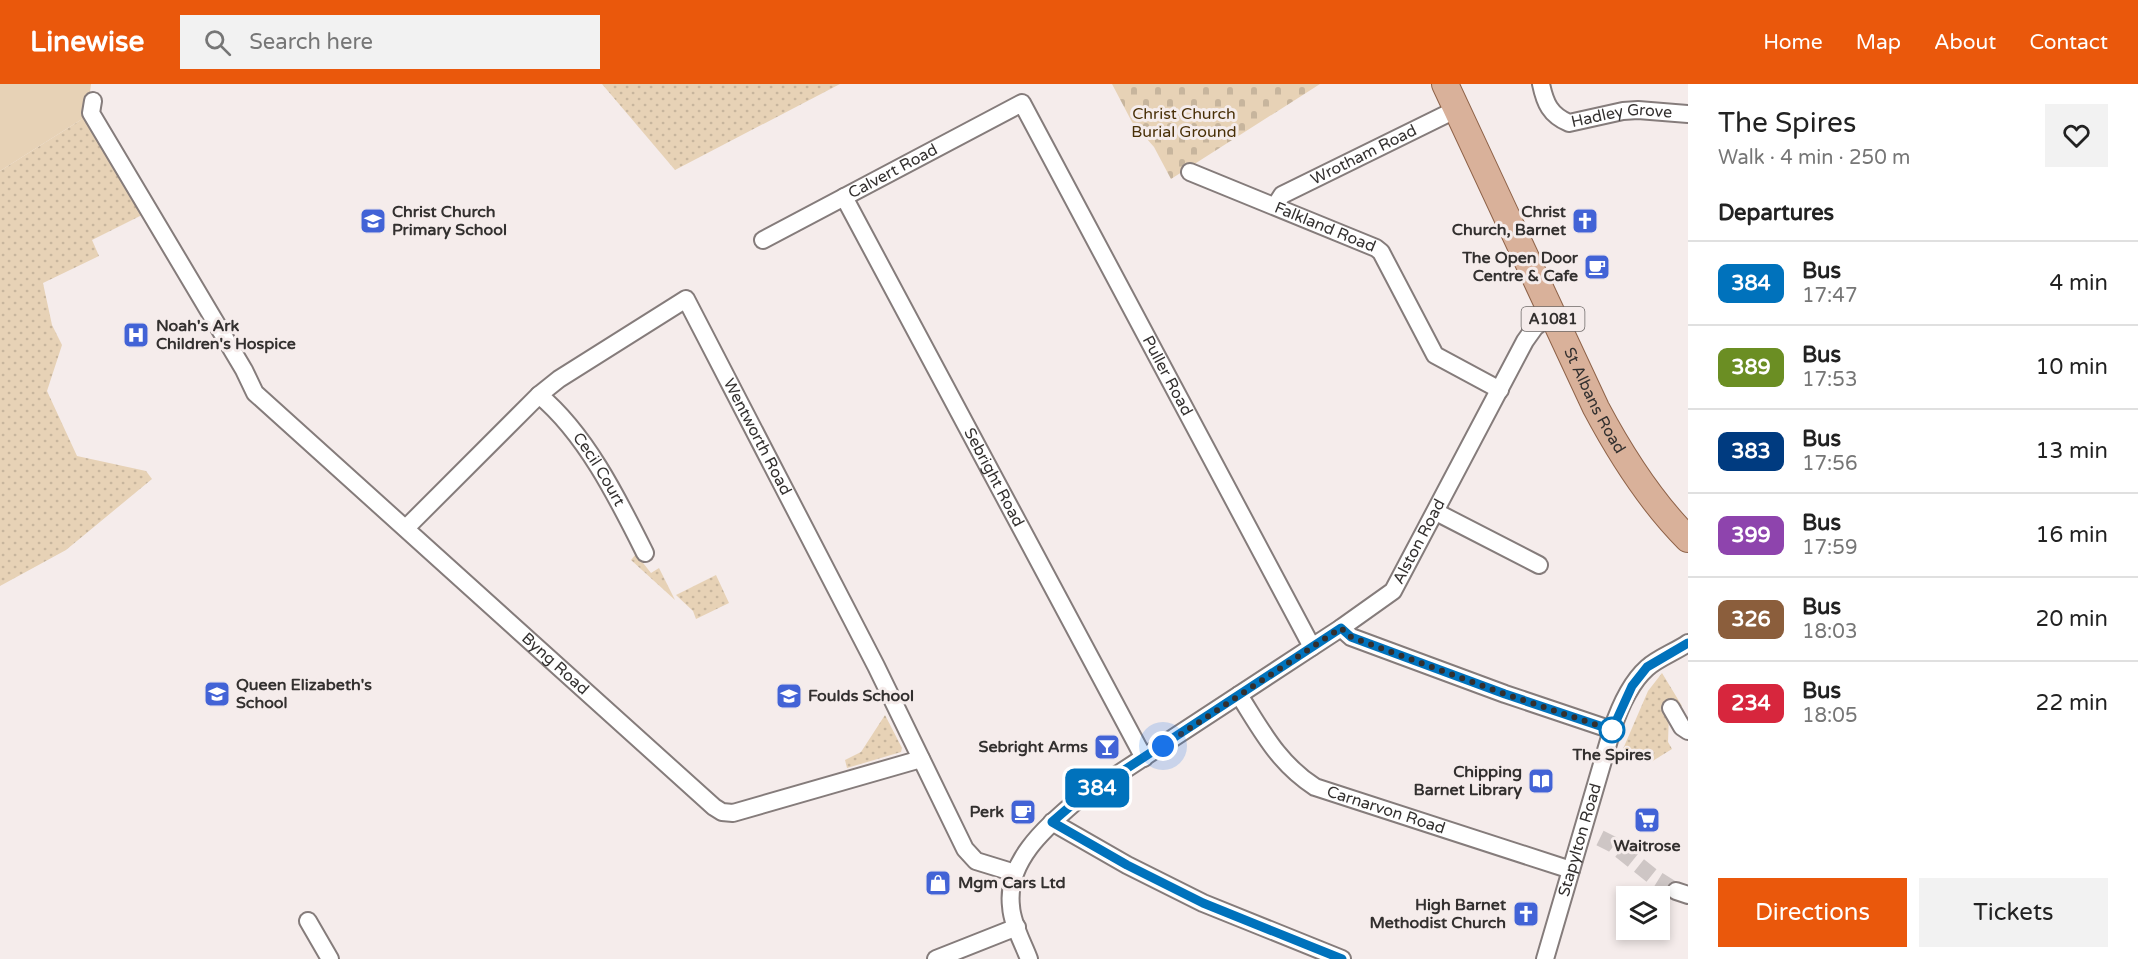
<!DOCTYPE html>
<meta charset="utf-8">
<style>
:root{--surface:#fff;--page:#f2f2f2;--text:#222;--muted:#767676;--line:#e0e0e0;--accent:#ea580c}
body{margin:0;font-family:"Varela Round",sans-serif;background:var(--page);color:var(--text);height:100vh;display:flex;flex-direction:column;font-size:22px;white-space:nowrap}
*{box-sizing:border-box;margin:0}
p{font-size:20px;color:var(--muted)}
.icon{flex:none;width:33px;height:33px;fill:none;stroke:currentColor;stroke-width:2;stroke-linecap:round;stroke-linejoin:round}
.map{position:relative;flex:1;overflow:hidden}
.sheet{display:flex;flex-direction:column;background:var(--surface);width:450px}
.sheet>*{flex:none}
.badge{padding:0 12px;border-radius:9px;font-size:21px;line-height:39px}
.fabs{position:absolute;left:1616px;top:802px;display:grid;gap:12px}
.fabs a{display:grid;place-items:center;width:54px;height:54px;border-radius:0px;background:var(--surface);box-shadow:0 3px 9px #0003;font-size:30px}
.you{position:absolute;width:30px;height:30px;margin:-15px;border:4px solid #fff;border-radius:50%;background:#1a73e8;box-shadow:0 0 0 9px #1a73e833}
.map>.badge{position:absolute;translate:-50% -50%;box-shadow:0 0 0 3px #fff}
h2{padding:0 30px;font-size:22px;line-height:54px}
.round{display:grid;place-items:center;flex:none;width:63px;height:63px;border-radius:0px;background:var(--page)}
.summary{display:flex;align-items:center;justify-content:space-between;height:102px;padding:0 30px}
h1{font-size:28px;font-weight:600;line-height:45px}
.button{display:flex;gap:12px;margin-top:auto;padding:12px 30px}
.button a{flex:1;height:69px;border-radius:0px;background:var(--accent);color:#fff;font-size:24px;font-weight:600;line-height:69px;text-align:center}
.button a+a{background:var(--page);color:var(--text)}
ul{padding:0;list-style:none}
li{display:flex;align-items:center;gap:18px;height:84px;padding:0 30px;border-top:2px solid var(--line)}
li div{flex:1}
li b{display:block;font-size:22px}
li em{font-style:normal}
li .badge{min-width:66px;font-weight:700;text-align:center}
header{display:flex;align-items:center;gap:36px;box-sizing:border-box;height:84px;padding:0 30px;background:var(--accent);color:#fff}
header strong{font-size:28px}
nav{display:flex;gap:33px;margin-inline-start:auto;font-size:21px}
.search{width:420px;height:54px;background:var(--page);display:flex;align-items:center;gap:15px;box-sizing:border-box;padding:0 21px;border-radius:0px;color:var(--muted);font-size:22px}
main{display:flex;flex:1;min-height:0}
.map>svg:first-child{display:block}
.grass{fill:url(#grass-dots)}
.cemetery{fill:url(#cemetery-stones)}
.garden{fill:#e7d2b6}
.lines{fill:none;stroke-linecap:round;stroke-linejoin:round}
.street-tunnel{stroke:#cec6c5;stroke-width:16;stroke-dasharray:16 8;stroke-linecap:butt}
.street-casing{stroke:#857c7b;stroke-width:20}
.primary-casing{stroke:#8e6248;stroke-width:28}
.street{stroke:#fff;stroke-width:16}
.primary{stroke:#d9b19a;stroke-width:26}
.line-casing{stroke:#fff;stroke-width:14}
.line{stroke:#0072bc;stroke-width:9}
.walk{stroke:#33302f;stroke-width:6;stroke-dasharray:0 10.8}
.stop-dot{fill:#fff;stroke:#0072bc;stroke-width:3}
.labels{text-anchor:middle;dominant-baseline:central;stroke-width:6;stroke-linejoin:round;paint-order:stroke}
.shield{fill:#f5eceb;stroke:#6d6867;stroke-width:1.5}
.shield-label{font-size:15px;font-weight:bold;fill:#33302f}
.park-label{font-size:16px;fill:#482f06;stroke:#f5eceb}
.street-label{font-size:16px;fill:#33302f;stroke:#f5eceb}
.poi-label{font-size:16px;font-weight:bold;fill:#33302f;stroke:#f5eceb;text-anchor:end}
.stop-label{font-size:16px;font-weight:bold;fill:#33302f;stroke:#f5eceb}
</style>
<header>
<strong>Linewise</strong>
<div class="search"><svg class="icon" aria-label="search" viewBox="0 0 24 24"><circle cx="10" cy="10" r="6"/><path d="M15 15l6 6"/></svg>Search here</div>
<nav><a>Home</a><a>Map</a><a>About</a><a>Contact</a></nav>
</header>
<main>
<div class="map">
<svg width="1688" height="875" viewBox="0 0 1688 875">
<defs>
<pattern id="grass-dots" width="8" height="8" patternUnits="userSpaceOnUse" patternTransform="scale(1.5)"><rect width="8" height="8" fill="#e7d2b6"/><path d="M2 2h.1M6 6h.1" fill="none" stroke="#c7b59d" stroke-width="1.8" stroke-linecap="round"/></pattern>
<pattern id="cemetery-stones" width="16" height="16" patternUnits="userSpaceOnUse" patternTransform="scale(1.5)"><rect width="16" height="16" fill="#e7d2b6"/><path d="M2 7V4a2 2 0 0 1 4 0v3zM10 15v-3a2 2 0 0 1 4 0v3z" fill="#c7b59d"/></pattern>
</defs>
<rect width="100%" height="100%" fill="#f5eceb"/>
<!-- grass -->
<g class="grass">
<polygon points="602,0 840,0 675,86"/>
<polygon points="87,32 144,130 92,156 99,172 43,199 52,241 62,261 47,307 77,372 146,387 152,395 66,466 0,502 0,87"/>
<polygon points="636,470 651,489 659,484 675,516 631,476"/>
<polygon points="716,491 729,519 696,535 693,527 676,511"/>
<polygon points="1662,589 1682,622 1669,629 1668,658 1672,665 1651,678 1628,671 1623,665 1648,607"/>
<polygon points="885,631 902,664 901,668 847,684 845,676 861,668"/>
</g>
<!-- cemetery -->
<polygon class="cemetery" points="1112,0 1320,0 1171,95 1154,63 1132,38"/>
<!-- garden -->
<polygon class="garden" points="0,0 91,0 87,32 0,87"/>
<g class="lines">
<!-- street-tunnel -->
<polyline class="street-tunnel" points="1600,754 1612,760 1652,792 1676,807"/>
<!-- street casing -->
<g class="street-casing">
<g id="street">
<path id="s1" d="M1541,0C1545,19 1550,31 1569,39L1623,27L1638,26L1688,30"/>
<path id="s2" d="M93,17L91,29L244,286L255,309L714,723L722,728L733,729L921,675"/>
<path id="s3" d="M1190,88L1376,164L1381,168L1435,271L1500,306"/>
<path id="s4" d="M844,113L1144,674"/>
<path id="s5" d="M1275,122L1282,111L1457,25"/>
<path id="s6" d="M763,156L1022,19L1312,563"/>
<path id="s7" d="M539,311C586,350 618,415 645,469"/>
<polyline points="1436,428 1539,481"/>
<path id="s8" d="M406,444L539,311L559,295L686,215L876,582L965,765L976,777L1015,789"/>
<polyline points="1341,544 1351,553 1505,610 1612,646"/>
<path id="s9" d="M1239,611C1262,647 1278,679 1315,703L1571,786"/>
<polyline points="1671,624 1682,643 1688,647"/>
<polyline points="1052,738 1127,781 1203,819 1342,875"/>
<polyline points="1676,807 1688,811"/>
<polyline points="308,837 330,875"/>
<polyline points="936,875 1017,843"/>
<path id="s10" d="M1029,875C1023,859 1012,840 1011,822C1006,778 1044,745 1074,719L1341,544L1393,507L1525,257L1535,243L1551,231"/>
<path id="s11" d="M1545,875L1612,646C1619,625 1630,599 1647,584C1658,574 1675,568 1688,559"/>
</g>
</g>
<!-- primary casing -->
<g class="primary-casing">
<g id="primary">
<path id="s12" d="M1445,0L1596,324C1621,371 1650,417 1688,455"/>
</g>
</g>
<!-- street -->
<use href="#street" class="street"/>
<!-- primary -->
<use href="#primary" class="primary"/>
</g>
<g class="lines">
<!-- line casing -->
<g class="line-casing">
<polyline id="line" points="1342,875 1203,819 1127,781 1052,738 1074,719 1341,544 1351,553 1505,610 1612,646 1632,602 1647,583 1688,559"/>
</g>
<!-- line -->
<use href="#line" class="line"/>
<!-- walk -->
<polyline class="walk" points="1163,662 1341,544 1351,553 1505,610 1612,646"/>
</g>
<!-- icons -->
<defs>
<g id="school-square" transform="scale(1.35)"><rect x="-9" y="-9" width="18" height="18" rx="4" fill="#4263d6" stroke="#f5eceb"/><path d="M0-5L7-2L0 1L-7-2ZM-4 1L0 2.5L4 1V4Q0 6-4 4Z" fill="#fff"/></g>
<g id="church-square" transform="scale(1.35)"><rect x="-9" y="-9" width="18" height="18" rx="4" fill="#4263d6" stroke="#f5eceb"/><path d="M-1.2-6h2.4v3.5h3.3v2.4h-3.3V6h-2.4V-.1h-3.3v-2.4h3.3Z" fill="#fff"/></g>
<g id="cafe-square" transform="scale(1.35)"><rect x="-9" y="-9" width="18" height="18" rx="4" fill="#4263d6" stroke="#f5eceb"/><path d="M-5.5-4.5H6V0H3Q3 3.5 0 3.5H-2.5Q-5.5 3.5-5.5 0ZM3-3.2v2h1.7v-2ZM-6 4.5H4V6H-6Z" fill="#fff"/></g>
<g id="hospital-square" transform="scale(1.35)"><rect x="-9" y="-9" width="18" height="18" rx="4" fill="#4263d6" stroke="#f5eceb"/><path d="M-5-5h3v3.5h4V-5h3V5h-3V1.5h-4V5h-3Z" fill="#fff"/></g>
<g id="bar-square" transform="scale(1.35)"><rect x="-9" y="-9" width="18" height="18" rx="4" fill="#4263d6" stroke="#f5eceb"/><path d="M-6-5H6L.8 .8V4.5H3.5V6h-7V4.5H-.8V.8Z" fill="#fff"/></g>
<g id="library-square" transform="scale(1.35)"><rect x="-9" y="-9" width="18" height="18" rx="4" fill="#4263d6" stroke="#f5eceb"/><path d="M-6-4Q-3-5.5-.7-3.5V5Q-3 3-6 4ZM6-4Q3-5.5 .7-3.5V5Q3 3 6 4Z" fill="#fff"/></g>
<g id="supermarket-square" transform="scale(1.35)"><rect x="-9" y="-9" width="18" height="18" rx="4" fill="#4263d6" stroke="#f5eceb"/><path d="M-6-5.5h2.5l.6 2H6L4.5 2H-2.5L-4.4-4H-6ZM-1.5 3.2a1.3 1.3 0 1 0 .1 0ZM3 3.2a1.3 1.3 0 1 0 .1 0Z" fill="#fff"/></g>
<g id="shop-square" transform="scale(1.35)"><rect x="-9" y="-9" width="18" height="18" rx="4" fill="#4263d6" stroke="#f5eceb"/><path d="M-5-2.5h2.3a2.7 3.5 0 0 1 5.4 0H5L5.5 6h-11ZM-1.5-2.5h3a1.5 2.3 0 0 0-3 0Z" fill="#fff"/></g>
</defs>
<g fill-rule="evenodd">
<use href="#school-square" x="373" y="137"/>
<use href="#church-square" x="1585" y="137"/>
<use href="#cafe-square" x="1597" y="183"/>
<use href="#hospital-square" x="136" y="251"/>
<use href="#school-square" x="217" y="610"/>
<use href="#school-square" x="789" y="612"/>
<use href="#bar-square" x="1107" y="663"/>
<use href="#library-square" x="1541" y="697"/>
<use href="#cafe-square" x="1023" y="728"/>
<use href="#supermarket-square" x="1647" y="736"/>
<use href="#shop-square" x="938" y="799"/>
<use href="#church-square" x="1526" y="830"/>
</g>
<!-- markers -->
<circle class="stop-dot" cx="1612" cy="646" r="12"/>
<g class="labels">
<!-- shield labels -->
<rect class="shield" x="1521.5" y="223" width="63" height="24" rx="4.5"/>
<g class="shield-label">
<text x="1553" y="235">A1081</text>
</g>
<!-- park labels -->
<g class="park-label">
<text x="1184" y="30">Christ Church<tspan x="1184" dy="18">Burial Ground</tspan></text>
</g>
<!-- street labels -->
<g class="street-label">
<text stroke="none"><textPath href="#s1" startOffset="104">Hadley Grove</textPath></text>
<text stroke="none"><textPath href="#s5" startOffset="104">Wrotham Road</textPath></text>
<text stroke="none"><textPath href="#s6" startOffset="147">Calvert Road</textPath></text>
<text stroke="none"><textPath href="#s3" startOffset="146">Falkland Road</textPath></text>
<text stroke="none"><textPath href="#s6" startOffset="602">Puller Road</textPath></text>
<text stroke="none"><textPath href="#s12" startOffset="350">St Albans Road</textPath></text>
<text stroke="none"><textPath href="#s8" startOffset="519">Wentworth Road</textPath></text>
<text stroke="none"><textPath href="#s7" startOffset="96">Cecil Court</textPath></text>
<text stroke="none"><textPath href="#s4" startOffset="318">Sebright Road</textPath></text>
<text stroke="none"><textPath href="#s10" startOffset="621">Alston Road</textPath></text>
<text stroke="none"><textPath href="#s2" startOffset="741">Byng Road</textPath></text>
<text stroke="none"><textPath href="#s9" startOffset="195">Carnarvon Road</textPath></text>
<text stroke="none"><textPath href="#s11" startOffset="124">Stapylton Road</textPath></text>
</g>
<!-- poi labels -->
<g class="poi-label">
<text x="392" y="128" text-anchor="start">Christ Church<tspan x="392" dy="18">Primary School</tspan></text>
<text x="1566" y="128">Christ<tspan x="1566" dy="18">Church, Barnet</tspan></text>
<text x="1578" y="174">The Open Door<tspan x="1578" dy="18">Centre &amp; Cafe</tspan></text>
<text x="156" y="242" text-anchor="start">Noah's Ark<tspan x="156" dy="18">Children's Hospice</tspan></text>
<text x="236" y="601" text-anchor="start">Queen Elizabeth's<tspan x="236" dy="18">School</tspan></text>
<text x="808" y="612" text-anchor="start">Foulds School</text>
<text x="1088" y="663">Sebright Arms</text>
<text x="1522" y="688">Chipping<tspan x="1522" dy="18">Barnet Library</tspan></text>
<text x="1004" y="728">Perk</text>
<text x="1647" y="762" text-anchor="middle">Waitrose</text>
<text x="958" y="799" text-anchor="start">Mgm Cars Ltd</text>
<text x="1506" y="821">High Barnet<tspan x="1506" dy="18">Methodist Church</tspan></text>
</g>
<!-- stop labels -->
<g class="stop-label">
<text x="1612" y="671">The Spires</text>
</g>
</g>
</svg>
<div class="fabs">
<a><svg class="icon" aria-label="layers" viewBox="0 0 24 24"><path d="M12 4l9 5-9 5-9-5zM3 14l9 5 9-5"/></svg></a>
</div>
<div class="you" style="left:1163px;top:662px"></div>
<b class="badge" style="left:1097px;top:704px;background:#0072bc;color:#fff">384</b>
</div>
<section class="sheet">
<div class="summary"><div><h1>The Spires</h1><p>Walk · 4 min · 250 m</p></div><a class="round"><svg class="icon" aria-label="heart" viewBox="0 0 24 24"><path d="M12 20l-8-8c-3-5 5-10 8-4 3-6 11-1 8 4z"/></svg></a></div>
<h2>Departures</h2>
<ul>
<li><span class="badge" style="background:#0072bc;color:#fff">384</span><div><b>Bus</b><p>17:47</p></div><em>4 min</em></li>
<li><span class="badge" style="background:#6b8e23;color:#fff">389</span><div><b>Bus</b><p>17:53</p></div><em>10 min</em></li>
<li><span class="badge" style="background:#003b80;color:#fff">383</span><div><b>Bus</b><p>17:56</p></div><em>13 min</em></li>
<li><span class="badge" style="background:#8e44ad;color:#fff">399</span><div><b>Bus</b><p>17:59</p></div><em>16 min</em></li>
<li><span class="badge" style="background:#8b5e3c;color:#fff">326</span><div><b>Bus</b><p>18:03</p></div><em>20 min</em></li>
<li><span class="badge" style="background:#d7263d;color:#fff">234</span><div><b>Bus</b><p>18:05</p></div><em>22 min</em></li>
</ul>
<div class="button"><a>Directions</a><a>Tickets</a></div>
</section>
</main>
